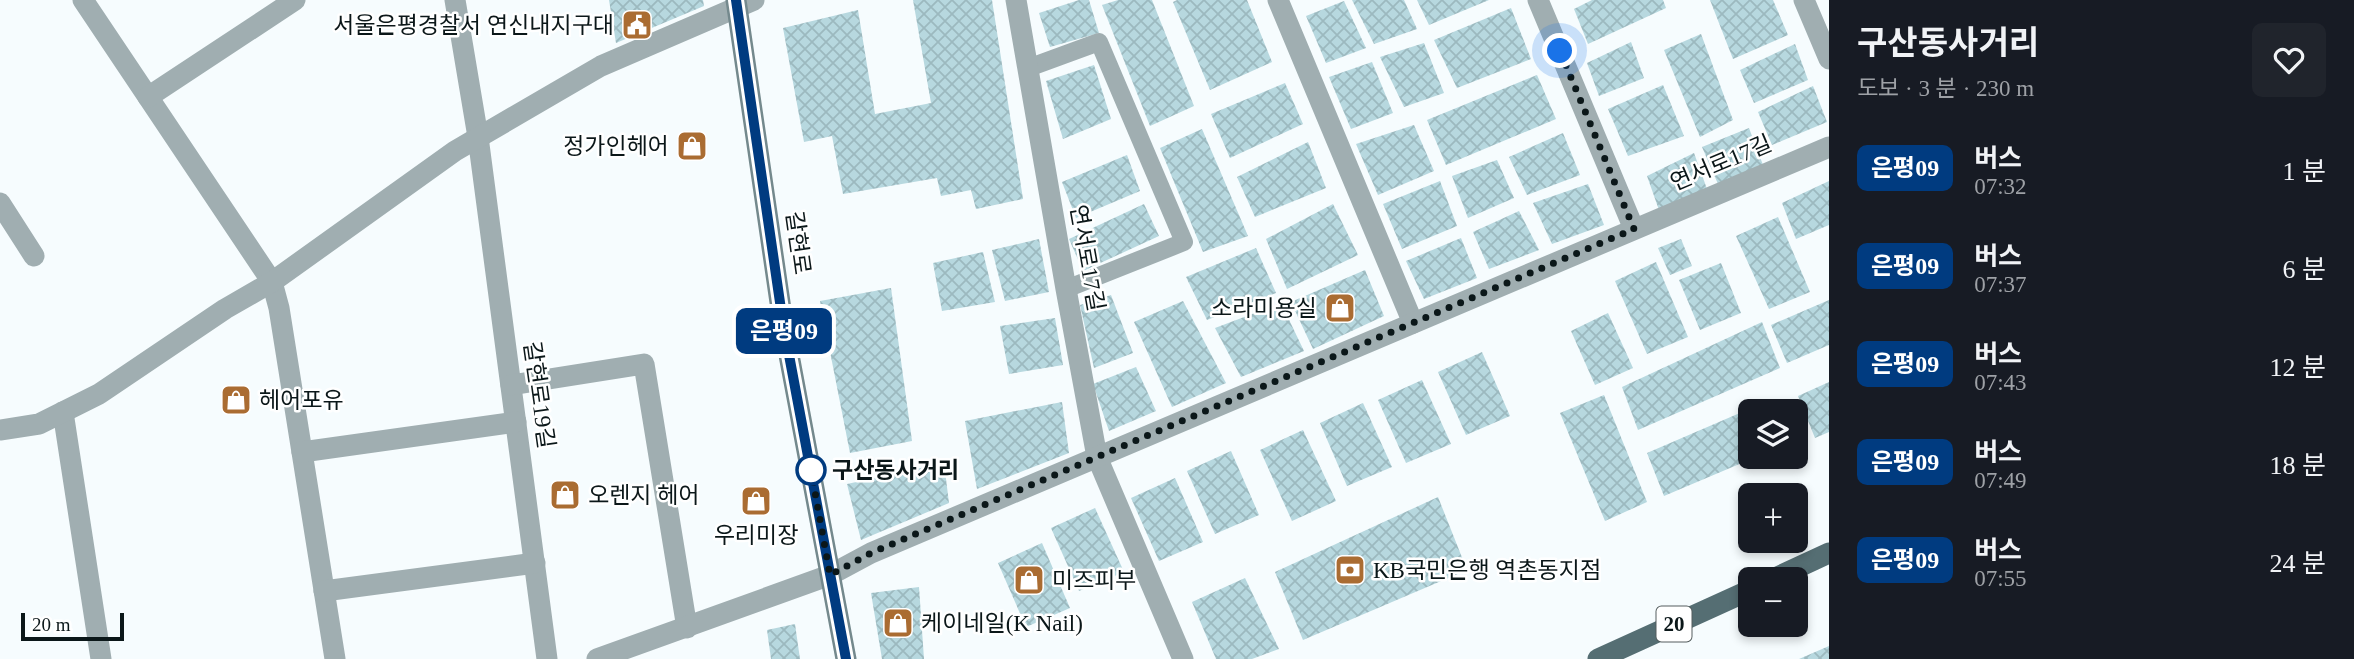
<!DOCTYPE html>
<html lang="ko">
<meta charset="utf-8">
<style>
:root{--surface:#171b24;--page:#20242c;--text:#f1f3f6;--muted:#9ea1a6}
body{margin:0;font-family:"Times New Roman","Noto Sans KR",serif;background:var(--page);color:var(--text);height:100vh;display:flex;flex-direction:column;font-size:26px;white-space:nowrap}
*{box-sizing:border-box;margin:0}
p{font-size:23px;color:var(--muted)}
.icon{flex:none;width:38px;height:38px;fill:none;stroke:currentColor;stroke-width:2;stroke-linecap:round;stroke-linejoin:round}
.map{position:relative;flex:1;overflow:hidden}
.details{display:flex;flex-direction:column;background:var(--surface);width:525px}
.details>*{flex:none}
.badge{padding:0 14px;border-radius:10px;font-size:24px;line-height:46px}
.tools{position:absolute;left:1738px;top:399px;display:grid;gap:14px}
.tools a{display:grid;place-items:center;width:70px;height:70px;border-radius:10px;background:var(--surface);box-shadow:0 4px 10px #0003;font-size:35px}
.scale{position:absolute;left:21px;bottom:18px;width:103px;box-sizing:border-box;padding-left:7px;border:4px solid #0b1719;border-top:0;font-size:19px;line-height:24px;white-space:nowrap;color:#0b1719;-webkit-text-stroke:5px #fff;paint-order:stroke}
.you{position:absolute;width:35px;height:35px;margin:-18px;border:5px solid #fff;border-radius:50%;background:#1a73e8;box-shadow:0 0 0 10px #1a73e833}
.map>.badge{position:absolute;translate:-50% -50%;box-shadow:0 0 0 4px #fff}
.round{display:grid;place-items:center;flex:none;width:74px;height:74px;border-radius:10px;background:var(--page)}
.head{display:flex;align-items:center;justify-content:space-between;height:119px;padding:0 28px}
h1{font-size:33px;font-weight:700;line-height:52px}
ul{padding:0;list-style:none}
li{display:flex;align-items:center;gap:21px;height:98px;padding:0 28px}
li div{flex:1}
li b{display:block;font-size:26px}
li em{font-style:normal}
li .badge{min-width:77px;font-weight:700;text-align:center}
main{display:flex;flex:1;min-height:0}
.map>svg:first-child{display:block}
.building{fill:url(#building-cross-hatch)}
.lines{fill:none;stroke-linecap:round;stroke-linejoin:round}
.service{stroke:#a0aeb1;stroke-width:18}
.minor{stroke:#a0aeb1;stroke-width:21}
.secondary{stroke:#74898d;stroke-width:21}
.primary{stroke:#556e73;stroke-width:21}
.line-casing{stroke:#fff;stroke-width:16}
.line{stroke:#003b80;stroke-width:10}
.walk{stroke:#0b1719;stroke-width:7;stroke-dasharray:0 12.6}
.stop-dot{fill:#fff;stroke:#003b80;stroke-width:3.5}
.labels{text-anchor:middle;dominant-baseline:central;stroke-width:5;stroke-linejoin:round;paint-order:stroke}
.shield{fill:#fff;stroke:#545d5e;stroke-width:2}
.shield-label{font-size:21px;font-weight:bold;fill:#0b1719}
.poi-label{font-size:23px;fill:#0b1719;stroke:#fff;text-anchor:start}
.street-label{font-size:23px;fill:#0b1719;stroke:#fff}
.stop-label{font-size:23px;font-weight:bold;fill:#0b1719;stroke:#fff;text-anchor:start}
</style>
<main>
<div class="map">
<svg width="1829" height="659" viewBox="0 0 1829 659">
<defs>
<pattern id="building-cross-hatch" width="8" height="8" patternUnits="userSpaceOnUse" patternTransform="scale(1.75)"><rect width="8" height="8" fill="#b7d8df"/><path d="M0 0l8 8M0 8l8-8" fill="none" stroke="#9cb9bf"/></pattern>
</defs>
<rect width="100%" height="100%" fill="#f6fcfe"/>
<!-- building -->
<g class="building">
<polygon points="609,0 703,0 704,6 616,43"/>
<polygon points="913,0 992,0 1023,199 976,209 971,190 941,196 937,178 843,194 832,136 804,142 783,28 858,10 875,114 931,103"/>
<polygon points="1079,0 1089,0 1099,33 1050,47 1039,13"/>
<polygon points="1118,0 1152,0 1194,106 1150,126 1102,5"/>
<polygon points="1177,0 1247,0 1272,62 1210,90 1173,2"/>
<polygon points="1352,0 1404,0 1417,29 1374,44"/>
<polygon points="1417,0 1489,0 1429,25"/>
<polygon points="1592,0 1663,0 1666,8 1588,44 1574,9"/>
<polygon points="1710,0 1773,0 1788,35 1733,59"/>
<polygon points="1344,1 1366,48 1326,63 1306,16"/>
<polygon points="1511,8 1531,59 1457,88 1434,40"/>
<polygon points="1701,34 1733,120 1700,137 1664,50"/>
<polygon points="1631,42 1644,78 1599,96 1587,63"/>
<polygon points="1424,43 1444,93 1404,107 1380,57"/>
<polygon points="1795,44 1808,80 1754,103 1740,70"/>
<polygon points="1372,62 1393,113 1351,129 1329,77"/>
<polygon points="1094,65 1111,119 1063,139 1046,81"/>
<polygon points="1537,75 1556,119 1446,165 1427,120"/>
<polygon points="1285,83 1303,124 1230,158 1211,114"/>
<polygon points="1663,85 1684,136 1628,156 1608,109"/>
<polygon points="1813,86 1827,122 1772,145 1758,112"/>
<polygon points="1414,125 1434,171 1378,195 1356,144"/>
<polygon points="1749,128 1763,165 1718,184 1702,147"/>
<polygon points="1202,129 1248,236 1203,252 1160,148"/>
<polygon points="1563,133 1580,175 1527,195 1509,157"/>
<polygon points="1308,142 1326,188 1255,217 1237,177"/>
<polygon points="1694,153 1707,189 1659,210 1647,176"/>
<polygon points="1127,155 1140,191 1076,218 1062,182"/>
<polygon points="1497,160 1514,198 1468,218 1452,176"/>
<polygon points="1440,181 1457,226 1402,249 1383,204"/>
<polygon points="1829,181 1829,225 1796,239 1782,203"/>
<polygon points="1588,184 1604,225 1552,244 1533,203"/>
<polygon points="1144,204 1159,236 1083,271 1069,239"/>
<polygon points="1333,204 1358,255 1287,289 1266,239"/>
<polygon points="1519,211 1539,250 1489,269 1473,232"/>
<polygon points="1778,217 1810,292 1769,309 1736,236"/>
<polygon points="1461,238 1477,278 1424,299 1406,261"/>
<polygon points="1039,239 1049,292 1005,301 992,250"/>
<polygon points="1681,239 1692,266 1670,275 1658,248"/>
<polygon points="1256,248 1276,293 1207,320 1186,277"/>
<polygon points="983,252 995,302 942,311 933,263"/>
<polygon points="1656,262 1688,337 1647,354 1615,281"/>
<polygon points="1721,263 1741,313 1700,330 1679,280"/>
<polygon points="1365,270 1384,316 1313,349 1291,302"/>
<polygon points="891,288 912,441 850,453 820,301"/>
<polygon points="1111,295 1133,353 1094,368 1080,305"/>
<polygon points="1829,300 1829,345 1787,363 1771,325"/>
<polygon points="1183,301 1226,383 1172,407 1134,322"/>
<polygon points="1281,303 1304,351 1241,377 1215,328"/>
<polygon points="1608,313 1633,368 1595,385 1571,331"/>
<polygon points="1055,318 1063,365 1009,374 1000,326"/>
<polygon points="1762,322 1780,368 1638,430 1622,387"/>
<polygon points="1482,352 1510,416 1466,435 1438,372"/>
<polygon points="1136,367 1156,411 1109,431 1093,384"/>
<polygon points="1422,380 1451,444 1406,463 1378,400"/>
<polygon points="1829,382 1829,432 1815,438 1798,396"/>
<polygon points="1604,395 1647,502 1605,521 1560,413"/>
<polygon points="1770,400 1775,411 1750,411 1750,457 1756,457 1664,496 1647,453"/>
<polygon points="1062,402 1069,453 977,489 965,421"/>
<polygon points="1363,403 1392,467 1347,486 1320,423"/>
<polygon points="1303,430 1336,501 1292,521 1260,450"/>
<polygon points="1231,451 1259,515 1215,534 1187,471"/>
<polygon points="944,463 949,503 861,540 847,484"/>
<polygon points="1175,478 1203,542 1159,561 1131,498"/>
<polygon points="1438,497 1467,570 1303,640 1275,572"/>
<polygon points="1095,508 1124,572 1079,591 1051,528"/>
<polygon points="1042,543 1070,608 1026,627 998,563"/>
<polygon points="1245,578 1279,649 1252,659 1216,659 1192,602"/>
<polygon points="919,587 924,659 882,659 871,593"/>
<polygon points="795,624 800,659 771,659 767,630"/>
<polygon points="1829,646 1829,659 1799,659"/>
</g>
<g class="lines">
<!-- service -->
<polyline class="service" points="1028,68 1099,42 1184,242 1066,289"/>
<!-- minor -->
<g class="minor">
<polyline points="83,0 272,282 279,308 335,659"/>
<polyline points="455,0 478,137 547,659"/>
<polyline points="1016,0 1066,289 1097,457 1183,659"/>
<polyline points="1278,0 1413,323"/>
<polyline points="1538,0 1634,229"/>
<polyline points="1804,0 1829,59"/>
<polyline points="148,97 295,0"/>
<polyline points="0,203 34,256"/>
<polyline points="511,385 644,364 687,628"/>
<polyline points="63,412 101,659"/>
<polyline points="0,430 39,424 99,394 225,309 272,282 455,151 601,66 754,0"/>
<polyline points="302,452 516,422"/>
<polyline points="324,591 535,563"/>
<polyline points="597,659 830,575 871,553 1829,147"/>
</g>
<!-- secondary -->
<polyline class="secondary" points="736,0 783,323 846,659"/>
<!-- primary -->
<g class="primary">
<polyline points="1773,579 1829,553"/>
<polyline points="1598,659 1750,590"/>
</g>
</g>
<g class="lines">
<!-- line casing -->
<g class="line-casing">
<polyline id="line" points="736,0 783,323 846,659"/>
</g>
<!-- line -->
<use href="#line" class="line"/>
<!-- walk -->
<polyline class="walk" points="811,470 830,575 871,553 1634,229 1560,51"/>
</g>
<!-- icons -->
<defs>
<g id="civic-square" transform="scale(1.575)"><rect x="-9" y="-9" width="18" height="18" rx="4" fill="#aa6c32" stroke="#fff"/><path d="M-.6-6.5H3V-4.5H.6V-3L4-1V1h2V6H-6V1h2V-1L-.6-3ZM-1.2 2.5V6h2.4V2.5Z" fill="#fff"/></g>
<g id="shop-square" transform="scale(1.575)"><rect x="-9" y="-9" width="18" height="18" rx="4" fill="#aa6c32" stroke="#fff"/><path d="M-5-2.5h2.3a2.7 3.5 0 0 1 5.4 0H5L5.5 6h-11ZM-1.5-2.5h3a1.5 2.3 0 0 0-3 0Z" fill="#fff"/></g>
<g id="bank-square" transform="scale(1.575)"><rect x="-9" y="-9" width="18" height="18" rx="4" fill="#aa6c32" stroke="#fff"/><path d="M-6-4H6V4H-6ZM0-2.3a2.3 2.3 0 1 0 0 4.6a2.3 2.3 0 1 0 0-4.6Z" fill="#fff"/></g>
</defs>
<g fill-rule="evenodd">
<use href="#civic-square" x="637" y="25"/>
<use href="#shop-square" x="692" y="146"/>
<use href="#shop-square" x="1340" y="308"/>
<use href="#shop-square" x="236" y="400"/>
<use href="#shop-square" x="565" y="495"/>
<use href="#shop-square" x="756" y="501"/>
<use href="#bank-square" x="1350" y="570"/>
<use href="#shop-square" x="1029" y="580"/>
<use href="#shop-square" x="898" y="623"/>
</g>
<!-- markers -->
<circle class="stop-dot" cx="811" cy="470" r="14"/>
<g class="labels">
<!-- shield labels -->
<rect class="shield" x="1656.5" y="606.5" width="35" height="35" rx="5"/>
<g class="shield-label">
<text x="1674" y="624">20</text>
</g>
<!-- poi labels -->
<g class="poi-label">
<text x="614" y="25" text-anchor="end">서울은평경찰서 연신내지구대</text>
<text x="669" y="146" text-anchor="end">정가인헤어</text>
<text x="1317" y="308" text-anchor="end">소라미용실</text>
<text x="259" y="400">헤어포유</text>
<text x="588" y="495">오렌지 헤어</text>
<text x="756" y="535" text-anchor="middle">우리미장</text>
<text x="1373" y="570">KB국민은행 역촌동지점</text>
<text x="1052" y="580">미즈피부</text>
<text x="921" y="623">케이네일(K Nail)</text>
</g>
<!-- street labels -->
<g class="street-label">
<text transform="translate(1721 163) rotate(-23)">연서로17길</text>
<text transform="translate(798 243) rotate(82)">갈현로</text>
<text transform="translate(1087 258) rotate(80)">연서로17길</text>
<text transform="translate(539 395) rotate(82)">갈현로19길</text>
</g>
<!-- stop labels -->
<g class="stop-label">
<text x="832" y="470">구산동사거리</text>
</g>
</g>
</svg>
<div class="tools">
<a><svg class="icon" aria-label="layers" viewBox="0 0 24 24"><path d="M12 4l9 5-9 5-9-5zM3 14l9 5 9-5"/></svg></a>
<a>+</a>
<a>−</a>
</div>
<div class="scale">20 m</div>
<div class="you" style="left:1560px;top:51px"></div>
<b class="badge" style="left:784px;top:331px;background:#003b80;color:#fff">은평09</b>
</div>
<section class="details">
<div class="head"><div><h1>구산동사거리</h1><p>도보 · 3 분 · 230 m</p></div><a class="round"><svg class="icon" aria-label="heart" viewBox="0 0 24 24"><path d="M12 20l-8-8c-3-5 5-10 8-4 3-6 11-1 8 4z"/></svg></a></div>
<ul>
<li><span class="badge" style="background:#003b80;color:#fff">은평09</span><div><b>버스</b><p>07:32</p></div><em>1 분</em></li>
<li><span class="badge" style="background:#003b80;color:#fff">은평09</span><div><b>버스</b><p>07:37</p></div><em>6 분</em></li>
<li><span class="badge" style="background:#003b80;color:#fff">은평09</span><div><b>버스</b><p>07:43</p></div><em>12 분</em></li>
<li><span class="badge" style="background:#003b80;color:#fff">은평09</span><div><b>버스</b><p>07:49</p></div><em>18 분</em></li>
<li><span class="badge" style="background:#003b80;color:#fff">은평09</span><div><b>버스</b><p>07:55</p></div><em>24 분</em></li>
</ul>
</section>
</main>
